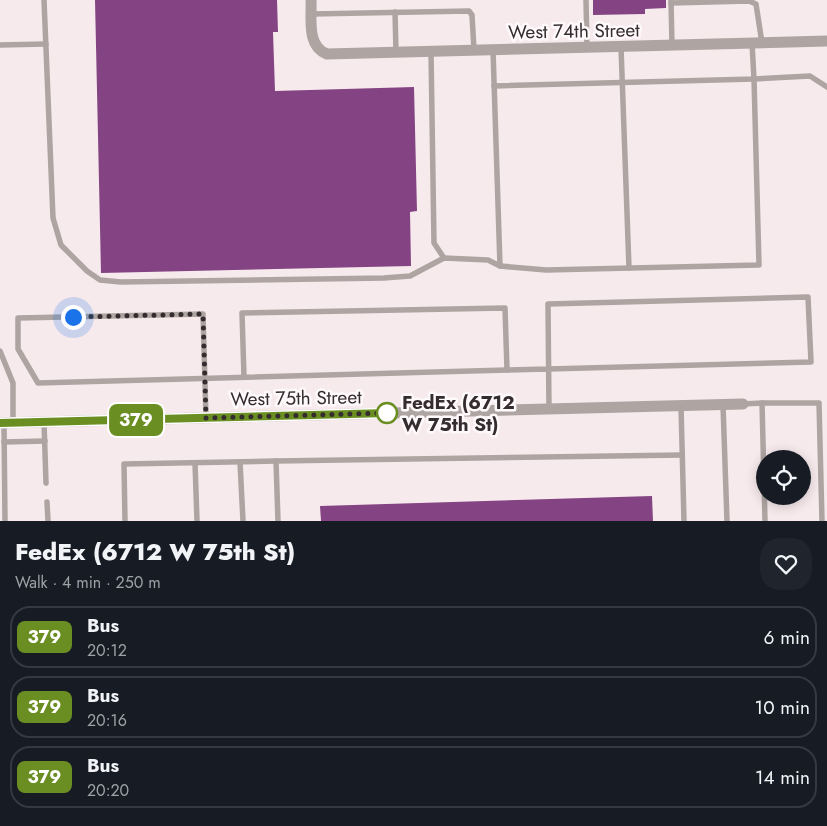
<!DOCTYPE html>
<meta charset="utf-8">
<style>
:root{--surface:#171b24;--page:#20242c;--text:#f1f3f6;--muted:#9ea1a6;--line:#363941}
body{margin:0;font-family:Jost,sans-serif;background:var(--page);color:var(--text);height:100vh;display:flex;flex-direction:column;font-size:19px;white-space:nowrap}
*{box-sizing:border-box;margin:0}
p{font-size:16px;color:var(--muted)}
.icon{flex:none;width:28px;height:28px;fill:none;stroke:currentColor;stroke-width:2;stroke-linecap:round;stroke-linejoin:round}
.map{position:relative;height:521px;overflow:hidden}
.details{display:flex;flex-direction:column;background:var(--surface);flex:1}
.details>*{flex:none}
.badge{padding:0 10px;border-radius:8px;font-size:18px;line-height:32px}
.fabs{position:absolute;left:756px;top:450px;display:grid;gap:10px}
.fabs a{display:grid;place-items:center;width:55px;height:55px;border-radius:50%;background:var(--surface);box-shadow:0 2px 12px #0003;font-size:25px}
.you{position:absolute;width:25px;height:25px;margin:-12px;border:4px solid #fff;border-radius:50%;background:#1a73e8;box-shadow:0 0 0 8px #1a73e833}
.map>.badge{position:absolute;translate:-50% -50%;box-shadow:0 0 0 2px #fff}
.round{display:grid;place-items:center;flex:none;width:52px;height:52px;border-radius:20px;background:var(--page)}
.overview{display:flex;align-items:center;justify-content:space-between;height:85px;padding:0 15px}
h1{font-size:24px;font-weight:800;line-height:38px}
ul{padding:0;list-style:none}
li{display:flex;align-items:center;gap:15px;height:62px;margin:0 10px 8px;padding:0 5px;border:2px solid var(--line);border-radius:20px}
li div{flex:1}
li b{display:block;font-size:19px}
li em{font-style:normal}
li .badge{min-width:55px;font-weight:700;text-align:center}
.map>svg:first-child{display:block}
.built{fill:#f7eaed;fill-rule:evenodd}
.building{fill:#844383}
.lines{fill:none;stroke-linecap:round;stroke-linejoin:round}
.service{stroke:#aea4a2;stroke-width:5.5}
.minor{stroke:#aea4a2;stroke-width:11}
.line-casing{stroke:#fff;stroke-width:11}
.line{stroke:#6b8e23;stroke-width:8}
.walk{stroke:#342c2e;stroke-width:5;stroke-dasharray:0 9}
.stop-dot{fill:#fff;stroke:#6b8e23;stroke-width:2.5}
.labels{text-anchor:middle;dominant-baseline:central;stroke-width:5;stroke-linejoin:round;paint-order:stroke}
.street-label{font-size:19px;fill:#342c2e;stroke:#fef9fa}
.stop-label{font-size:19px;font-weight:bold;fill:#342c2e;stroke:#fef9fa;text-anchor:start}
</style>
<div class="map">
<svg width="827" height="521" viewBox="0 0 827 521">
<rect width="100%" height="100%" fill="#fef9fa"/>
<!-- built -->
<path class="built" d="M0,0H827V521H0ZM765,459H802V496H765Z"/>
<!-- building -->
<g class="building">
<polygon points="95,0 277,0 278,32 273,32 275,91 414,87 417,211 410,212 411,266 101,273"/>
<polygon points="593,0 666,0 666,8 645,9 645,14 593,15"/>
<polygon points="652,496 653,521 321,521 320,506"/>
</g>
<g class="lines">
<!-- service -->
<g class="service">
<polyline points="44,0 53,218 61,245 87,271 100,280 121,282 384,278 410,276 444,258 488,260 500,266 493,50"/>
<polyline points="586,0 587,48"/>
<polyline points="671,0 672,45"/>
<polyline points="671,3 749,1 756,4 762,43"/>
<polyline points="395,12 396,52"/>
<polyline points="312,14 469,11 472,15 474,50"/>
<polyline points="0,45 46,44"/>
<polyline points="621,47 629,268"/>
<polyline points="431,52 434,243 444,258"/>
<polyline points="494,86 754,79 752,43"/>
<polyline points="500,266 546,270 759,265 754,79 810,76 827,87"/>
<polyline points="0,351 13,383 13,423"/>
<polyline points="244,377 242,313 505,308 507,370"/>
<polyline points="762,403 819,403 822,521"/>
<polyline points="743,404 762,403 765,521"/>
<polyline points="723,405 727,521"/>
<polyline points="681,406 684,521"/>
<polyline points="206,418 203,314 18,318 18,349 38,383 507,370 548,369 811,362 808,297 548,304 549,409"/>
<polyline points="44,422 46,483"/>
<polyline points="4,423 5,521"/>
<polyline points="4,442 45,441"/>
<polyline points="240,462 243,521"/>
<polyline points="195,463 197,521"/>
<polyline points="47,502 48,521"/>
<polyline points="125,521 124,464 276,461"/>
<polyline points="278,521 276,461 682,455"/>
</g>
<!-- minor -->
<g class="minor">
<path d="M311,0C312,18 306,46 327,54L827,41"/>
<polyline points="0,423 743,404"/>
</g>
</g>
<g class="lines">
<!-- line casing -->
<g class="line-casing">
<polyline id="line" points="0,423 389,413"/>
</g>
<!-- line -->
<use href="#line" class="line"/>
<!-- walk -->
<polyline class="walk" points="73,317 203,314 206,418 389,413 387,413"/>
</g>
<!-- markers -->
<circle class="stop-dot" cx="387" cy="413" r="10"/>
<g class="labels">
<!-- street labels -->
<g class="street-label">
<text transform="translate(574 31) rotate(-1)">West 74th Street</text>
<text transform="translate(296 398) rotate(-1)">West 75th Street</text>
</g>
<!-- stop labels -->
<g class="stop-label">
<text x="402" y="402">FedEx (6712<tspan x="402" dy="22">W 75th St)</tspan></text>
</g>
</g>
</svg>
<div class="fabs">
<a><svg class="icon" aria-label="locate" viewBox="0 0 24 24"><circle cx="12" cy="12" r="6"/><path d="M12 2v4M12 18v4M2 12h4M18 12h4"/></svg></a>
</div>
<div class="you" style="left:73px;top:317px"></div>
<b class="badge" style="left:136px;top:420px;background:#6b8e23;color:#fff">379</b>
</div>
<section class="details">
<div class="overview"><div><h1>FedEx (6712 W 75th St)</h1><p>Walk · 4 min · 250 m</p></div><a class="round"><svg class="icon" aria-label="heart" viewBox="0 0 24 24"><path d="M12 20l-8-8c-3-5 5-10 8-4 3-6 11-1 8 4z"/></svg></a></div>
<ul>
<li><span class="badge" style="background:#6b8e23;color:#fff">379</span><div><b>Bus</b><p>20:12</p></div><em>6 min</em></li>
<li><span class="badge" style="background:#6b8e23;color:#fff">379</span><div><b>Bus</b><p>20:16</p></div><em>10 min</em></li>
<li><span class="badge" style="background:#6b8e23;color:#fff">379</span><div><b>Bus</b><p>20:20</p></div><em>14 min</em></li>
</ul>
</section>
